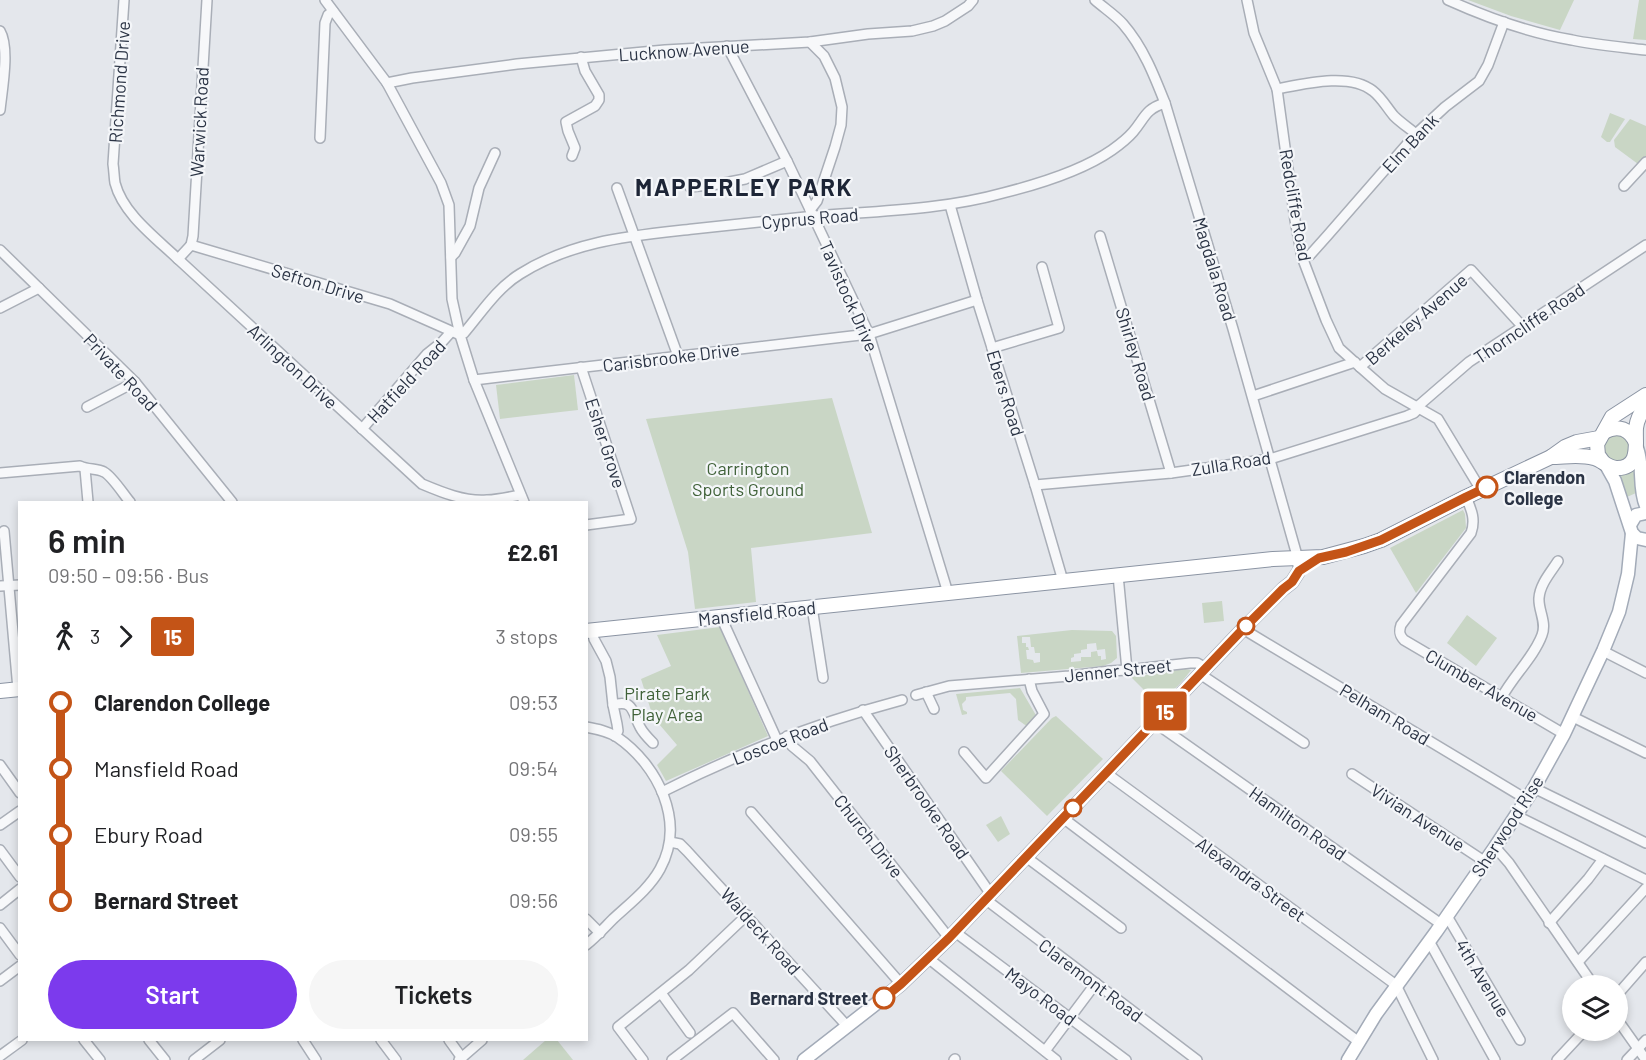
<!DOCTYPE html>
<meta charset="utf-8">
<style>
:root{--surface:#fff;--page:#f6f6f6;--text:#202124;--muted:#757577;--accent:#7c3aed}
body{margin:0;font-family:Barlow,sans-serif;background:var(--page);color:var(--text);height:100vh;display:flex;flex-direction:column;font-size:22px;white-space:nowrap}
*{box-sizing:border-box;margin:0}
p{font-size:20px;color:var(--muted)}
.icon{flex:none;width:33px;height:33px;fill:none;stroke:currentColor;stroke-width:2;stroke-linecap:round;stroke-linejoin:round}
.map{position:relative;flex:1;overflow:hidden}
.drawer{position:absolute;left:18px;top:501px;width:570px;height:540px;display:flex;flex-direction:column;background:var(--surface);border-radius:0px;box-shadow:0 3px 9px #0003}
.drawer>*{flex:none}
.badge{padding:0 12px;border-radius:4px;font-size:21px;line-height:39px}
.tools{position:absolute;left:1562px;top:975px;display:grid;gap:12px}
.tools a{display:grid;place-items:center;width:66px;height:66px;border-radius:50%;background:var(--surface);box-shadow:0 3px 9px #0003;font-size:30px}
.map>.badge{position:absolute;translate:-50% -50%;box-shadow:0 0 0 3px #fff}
.legs{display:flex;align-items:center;gap:9px;height:66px;padding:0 30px;font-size:20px}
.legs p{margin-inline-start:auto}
.summary{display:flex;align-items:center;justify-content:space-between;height:102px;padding:0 30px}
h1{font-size:33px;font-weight:600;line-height:45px}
.action{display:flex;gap:12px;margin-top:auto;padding:12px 30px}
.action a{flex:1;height:69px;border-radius:36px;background:var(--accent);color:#fff;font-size:24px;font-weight:600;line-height:69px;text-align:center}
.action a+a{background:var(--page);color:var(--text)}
ul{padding:0 30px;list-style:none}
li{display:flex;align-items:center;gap:21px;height:66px;font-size:22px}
li i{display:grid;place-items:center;width:9px;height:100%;margin:0 8px;background:currentColor}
li i::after{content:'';width:15px;height:15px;margin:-8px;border:4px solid;border-radius:50%;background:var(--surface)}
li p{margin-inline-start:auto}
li:first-child i{background:linear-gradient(#0000 50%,currentColor 0)}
li:last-child i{background:linear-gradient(currentColor 50%,#0000 0)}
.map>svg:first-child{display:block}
.green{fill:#c9d6c5;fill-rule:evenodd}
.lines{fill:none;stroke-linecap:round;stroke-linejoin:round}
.minor-casing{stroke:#a9aeb7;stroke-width:12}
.major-casing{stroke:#a3abb8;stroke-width:15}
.highway-casing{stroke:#8b94a3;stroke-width:16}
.minor{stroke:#f7f8fa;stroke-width:9}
.major{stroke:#fff;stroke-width:12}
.highway{stroke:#fff;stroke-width:14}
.line-1-casing{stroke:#fff;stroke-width:14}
.line-1{stroke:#c45417;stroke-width:9}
.stop-1-dot{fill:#fff;stroke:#c45417;stroke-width:3}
.labels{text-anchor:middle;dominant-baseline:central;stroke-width:4.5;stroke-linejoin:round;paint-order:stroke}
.street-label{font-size:18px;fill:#2b3445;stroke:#f4f6f9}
.park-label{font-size:18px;fill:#3f6138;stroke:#f4f6f9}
.stop-label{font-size:18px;font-weight:bold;fill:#2b3445;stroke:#f4f6f9;text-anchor:start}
.district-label{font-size:24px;font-weight:bold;letter-spacing:1.5px;fill:#1d2536;stroke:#f4f6f9}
</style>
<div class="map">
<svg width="1646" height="1060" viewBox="0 0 1646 1060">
<rect width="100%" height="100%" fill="#e4e7ec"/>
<!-- green -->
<g class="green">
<polygon points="1468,0 1574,0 1560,30 1511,16"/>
<polygon points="1639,0 1646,0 1646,40 1633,39"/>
<polygon points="1610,113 1625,119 1610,142 1607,142 1601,137"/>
<polygon points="1630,119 1646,126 1646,156 1638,164 1615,147 1614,140"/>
<polygon points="574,375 578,410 500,419 496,385"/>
<polygon points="832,398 872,533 751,548 756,602 695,609 688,552 646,419"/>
<polygon points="1613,433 1627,436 1632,451 1623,463 1607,461 1601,445"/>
<polygon points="1636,464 1636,493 1627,497 1617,472"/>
<polygon points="1463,510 1465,514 1466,528 1416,593 1390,548"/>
<polygon points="1222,601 1224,621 1204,623 1202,603"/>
<polygon points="1467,615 1497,638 1476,666 1447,643"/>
<polygon points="720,627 768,736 666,781 657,765 677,745 653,717 641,679 671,666 657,635"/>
<path d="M1072,630L1112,631L1116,636L1117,658L1111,663L1103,666L1021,673L1017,636ZM1022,637H1030L1031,647H1034L1035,653H1040V662L1034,663L1033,660L1027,659L1026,650H1029L1028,647H1026V643H1022ZM1096,643L1097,650L1105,649L1106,659L1101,660V656H1098L1097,651L1091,652V657H1081V661L1071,662V658L1074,657V654L1081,653V650L1087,649V644Z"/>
<path d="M1185,669L1191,670C1184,680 1166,702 1152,698L1131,677Z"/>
<polygon points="1020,688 1037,717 1028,727 1018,720 1016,699 1010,693 966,697 966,700 962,704 963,710 967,712 967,714 962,715 956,694"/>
<polygon points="1056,716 1103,759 1047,816 1001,771 1052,718"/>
<polygon points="1001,816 1010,834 998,842 986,825"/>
<polygon points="546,1040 557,1040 573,1060 523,1060"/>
</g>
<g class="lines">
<!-- minor casing -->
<g class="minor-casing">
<g id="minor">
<path d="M124,0L113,164C114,170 114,177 115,183C123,214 156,238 178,259L422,484C441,492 465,502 487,500C498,500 509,497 520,495"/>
<polyline points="325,0 387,83 441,183 449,205 452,299 460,335 474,380 524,502"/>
<path d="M1095,0C1104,8 1115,15 1123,24C1143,47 1154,75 1165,103L1233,329L1298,559"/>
<polyline points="1247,0 1254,33 1277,89 1295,220 1302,257 1326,320 1339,348 1360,367 1385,389 1438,419 1481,490"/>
<path d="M1448,0C1488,18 1529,33 1572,40C1596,45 1621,47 1646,50"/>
<path d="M0,31C10,48 2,90 0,110"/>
<polyline points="727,46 787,161 869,334 948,593"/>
<polyline points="387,83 412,78 517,64 665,50 810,42 868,34 912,31 933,26 945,21 968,6 973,0"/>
<path d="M1277,89C1303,84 1350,72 1373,91C1382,98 1387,108 1394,116C1401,123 1409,128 1416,134"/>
<polyline points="320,138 325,23 328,15 333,11"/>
<polyline points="572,156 575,148 568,131 566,122 595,106 599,100 599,95 585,71 581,57"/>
<polyline points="1624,186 1646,162"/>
<polyline points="690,187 719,184 745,179 787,161"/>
<polyline points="617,188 678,356"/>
<polyline points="950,205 977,300 1035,485 1063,581"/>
<polyline points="810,210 817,201 835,147 841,125 842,107 835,78 824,56 810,42"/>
<polyline points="1100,236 1171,473"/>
<polyline points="191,245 193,236 207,0"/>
<polyline points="0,250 135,382 232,502"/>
<polyline points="451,257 455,253 470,226 479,188 495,153"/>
<polyline points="1302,257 1310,255 1327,236 1416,134 1445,107 1479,81 1488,65 1504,22"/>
<path d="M178,259L191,245L390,304L460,335L464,333C481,313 497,288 520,274C574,240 631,236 693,229C734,225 774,220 815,216C878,211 942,210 1003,193C1039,184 1082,171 1112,150C1119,145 1127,139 1133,132C1145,118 1145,109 1165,103"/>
<polyline points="0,308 39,288"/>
<polyline points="992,348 1059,328 1042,267"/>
<polyline points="581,367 631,519 586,525"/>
<polyline points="1360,367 1471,270 1523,327"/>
<polyline points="474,380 869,334 977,300"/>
<polyline points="1253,396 1355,362"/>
<polyline points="87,407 135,382"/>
<polyline points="1417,407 1469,362 1646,245"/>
<polyline points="362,429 427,354 442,342 451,332"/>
<polyline points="85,469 88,502"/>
<path d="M0,473L80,466C88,470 97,468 104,472C112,476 124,495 130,502"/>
<polyline points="1035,485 1171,473 1270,459 1407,416 1414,413 1419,408"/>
<path d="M1466,497C1471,509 1476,519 1471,533L1401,625C1399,631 1399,635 1404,640L1564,734"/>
<polyline points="4,531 18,689"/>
<polyline points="1118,575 1127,670"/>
<polyline points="0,586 20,585"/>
<polyline points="812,607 823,678"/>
<polyline points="721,617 777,740"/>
<polyline points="1243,629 1526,799"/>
<polyline points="592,630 594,639 606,661 610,677 613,705 617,724 618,731 615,736"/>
<polyline points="1603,651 1646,673"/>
<polyline points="1200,674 1304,743"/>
<polyline points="926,692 934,709"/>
<polyline points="916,695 949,686 1069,676 1110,671 1127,670 1190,663 1197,663 1206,668"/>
<path d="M1502,697C1513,676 1534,657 1542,635C1547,622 1538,610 1539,598C1540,584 1551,572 1558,561"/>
<path d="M613,705C634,699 632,712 640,727C643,733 648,738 653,743"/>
<polyline points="863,710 990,893"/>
<polyline points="1573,717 1646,753"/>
<polyline points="1154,722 1441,924"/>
<path d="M586,727C597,729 608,731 617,737C658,765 686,822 660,869C649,889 629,904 613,919C604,928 596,937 586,945"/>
<polyline points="787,736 792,746 810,761 949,938"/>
<polyline points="964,752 986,778 1044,714 1032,691 1029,679"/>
<polyline points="0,765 20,793"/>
<polyline points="1106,773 1396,985 1433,1060"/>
<polyline points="1352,774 1484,861"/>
<polyline points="1534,788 1646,843"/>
<path d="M662,792C739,753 819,722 902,700"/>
<polyline points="751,812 901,984"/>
<polyline points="1515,815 1646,880"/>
<polyline points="1063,818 1359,1042"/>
<polyline points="0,825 20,811"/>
<polyline points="670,842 680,844 687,851 847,1026"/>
<polyline points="1495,847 1509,863 1594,986"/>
<polyline points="0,850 20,877"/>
<polyline points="1026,857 1121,928"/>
<polyline points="985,899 1197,1060"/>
<polyline points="0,905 20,889"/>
<polyline points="1447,916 1520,1040"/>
<polyline points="586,919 600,933"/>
<polyline points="1549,923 1588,879 1603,859"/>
<polyline points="0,928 20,955"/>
<polyline points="955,932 1126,1060"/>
<polyline points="1429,941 1495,1060"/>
<polyline points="928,958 1056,1060"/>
<polyline points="1578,962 1646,888"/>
<polyline points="0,981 20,966"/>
<polyline points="661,993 690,1033"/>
<polyline points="1617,995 1646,962"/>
<polyline points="1617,1019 1646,1060"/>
<polyline points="84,1040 100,1060"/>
<polyline points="149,1040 165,1060"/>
<polyline points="303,1040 316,1060"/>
<polyline points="381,1040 396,1060"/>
<polyline points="449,1040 462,1058"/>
<polyline points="1045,1051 1096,983"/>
<polyline points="0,1056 22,1040"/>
<polyline points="194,1060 220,1040"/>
<polyline points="459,1060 482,1040"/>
<polyline points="643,1060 618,1027 689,970 747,915"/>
<polyline points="672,1060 733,1013 774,1060"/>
<polyline points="954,1060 955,1059"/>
<polyline points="1557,1060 1585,1030"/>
<polyline points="1627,1060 1646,1040"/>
</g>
</g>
<!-- major casing -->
<g class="major-casing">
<g id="major">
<path d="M1637,448C1644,467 1638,487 1646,506"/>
<polyline points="1606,465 1615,481 1632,533 1637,538 1646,540"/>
<polyline points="1630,525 1636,515 1646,513"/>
<polyline points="804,1060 900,985 949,938 1243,629 1283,589 1292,582 1299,571 1300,567 1298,559"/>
<polyline points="1348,1060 1376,1014 1436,932 1495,847 1534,788 1564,734 1603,651 1619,612 1628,574 1632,533"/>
</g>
</g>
<!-- highway casing -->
<g class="highway-casing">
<g id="highway">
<path d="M1604,432C1618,424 1630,429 1636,443"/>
<path d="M1551,457C1565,457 1580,454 1594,458C1602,460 1607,467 1616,468C1641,469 1635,443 1636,428C1637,420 1641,412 1646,406"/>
<polyline points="1603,462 1598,455 1597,444 1612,417 1646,395"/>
<polyline points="586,631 1273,559 1323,557 1364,546 1381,540 1466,497 1551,457 1565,447 1577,442 1599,438"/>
<polyline points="0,691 20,689"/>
</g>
</g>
<!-- minor -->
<use href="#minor" class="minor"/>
<!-- major -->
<use href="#major" class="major"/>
<!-- highway -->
<use href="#highway" class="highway"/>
</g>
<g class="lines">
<!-- line-1 casing -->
<g class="line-1-casing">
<polyline id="line-1" points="884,998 901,984 949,938 1243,629 1283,589 1292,582 1299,571 1319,558 1346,552 1381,540 1466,497 1487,487"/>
</g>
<!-- line-1 -->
<use href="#line-1" class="line-1"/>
</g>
<!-- markers -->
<g class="stop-1-dot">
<circle cx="1487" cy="487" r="10"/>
<circle cx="1246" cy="626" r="8"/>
<circle cx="1073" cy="808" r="8"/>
<circle cx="884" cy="998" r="10"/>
</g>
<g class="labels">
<!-- street labels -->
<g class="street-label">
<text transform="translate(684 50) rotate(-4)">Lucknow Avenue</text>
<text transform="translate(119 82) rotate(-86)">Richmond Drive</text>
<text transform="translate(199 122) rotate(-87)">Warwick Road</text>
<text transform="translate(1410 143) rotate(-47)">Elm Bank</text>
<text transform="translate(1296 205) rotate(80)">Redcliffe Road</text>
<text transform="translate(810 218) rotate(-5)">Cyprus Road</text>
<text transform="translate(1215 269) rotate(73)">Magdala Road</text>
<text transform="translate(318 283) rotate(17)">Sefton Drive</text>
<text transform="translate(849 296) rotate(66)">Tavistock Drive</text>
<text transform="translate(1416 319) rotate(-41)">Berkeley Avenue</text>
<text transform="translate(1529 323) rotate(-34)">Thorncliffe Road</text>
<text transform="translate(1136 354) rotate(73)">Shirley Road</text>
<text transform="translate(671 357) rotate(-7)">Carisbrooke Drive</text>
<text transform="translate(293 366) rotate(43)">Arlington Drive</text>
<text transform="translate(121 372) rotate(47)">Private Road</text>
<text transform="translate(406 381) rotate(-47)">Hatfield Road</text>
<text transform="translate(1006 393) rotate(73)">Ebers Road</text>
<text transform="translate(606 443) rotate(72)">Esher Grove</text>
<text transform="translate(1231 463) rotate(-9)">Zulla Road</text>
<text transform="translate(757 613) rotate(-6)">Mansfield Road</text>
<text transform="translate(1118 670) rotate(-6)">Jenner Street</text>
<text transform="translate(1482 685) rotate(30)">Clumber Avenue</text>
<text transform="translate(1385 714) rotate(31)">Pelham Road</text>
<text transform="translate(780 741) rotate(-21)">Loscoe Road</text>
<text transform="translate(927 802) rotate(55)">Sherbrooke Road</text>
<text transform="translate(1418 817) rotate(33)">Vivian Avenue</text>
<text transform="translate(1298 823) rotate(35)">Hamilton Road</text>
<text transform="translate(1507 826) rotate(-57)">Sherwood Rise</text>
<text transform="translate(869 836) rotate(52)">Church Drive</text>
<text transform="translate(1251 879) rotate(36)">Alexandra Street</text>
<text transform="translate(761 931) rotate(48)">Waldeck Road</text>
<text transform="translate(1483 978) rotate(59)">4th Avenue</text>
<text transform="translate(1091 980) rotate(37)">Claremont Road</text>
<text transform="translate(1041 996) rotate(37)">Mayo Road</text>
</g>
<!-- park labels -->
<g class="park-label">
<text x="748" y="468">Carrington<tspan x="748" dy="21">Sports Ground</tspan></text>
<text x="667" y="693">Pirate Park<tspan x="667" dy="21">Play Area</tspan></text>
</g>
<!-- stop labels -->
<g class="stop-label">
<text x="1504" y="477">Clarendon<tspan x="1504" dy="21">College</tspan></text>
<text x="868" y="998" text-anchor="end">Bernard Street</text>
</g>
<!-- district labels -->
<g class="district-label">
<text x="744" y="186">MAPPERLEY PARK</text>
</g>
</g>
</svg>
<div class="tools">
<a><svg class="icon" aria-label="layers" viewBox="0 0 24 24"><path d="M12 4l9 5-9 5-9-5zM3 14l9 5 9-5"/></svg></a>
</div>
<b class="badge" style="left:1165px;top:711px;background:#c45417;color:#fff">15</b>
<section class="drawer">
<div class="summary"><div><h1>6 min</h1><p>09:50 – 09:56 · Bus</p></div><b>£2.61</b></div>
<div class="legs"><svg class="icon" aria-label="walk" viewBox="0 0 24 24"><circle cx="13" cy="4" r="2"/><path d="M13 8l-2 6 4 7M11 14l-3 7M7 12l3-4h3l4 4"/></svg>3<svg class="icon" aria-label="forward" viewBox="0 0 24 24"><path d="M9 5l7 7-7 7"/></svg><b class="badge" style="background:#c45417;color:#fff">15</b><p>3 stops</p></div>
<ul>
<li><i style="color:#c45417"></i><b>Clarendon College</b><p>09:53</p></li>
<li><i style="color:#c45417"></i><span>Mansfield Road</span><p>09:54</p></li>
<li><i style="color:#c45417"></i><span>Ebury Road</span><p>09:55</p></li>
<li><i style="color:#c45417"></i><b>Bernard Street</b><p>09:56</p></li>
</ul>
<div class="action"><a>Start</a><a>Tickets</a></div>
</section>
</div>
